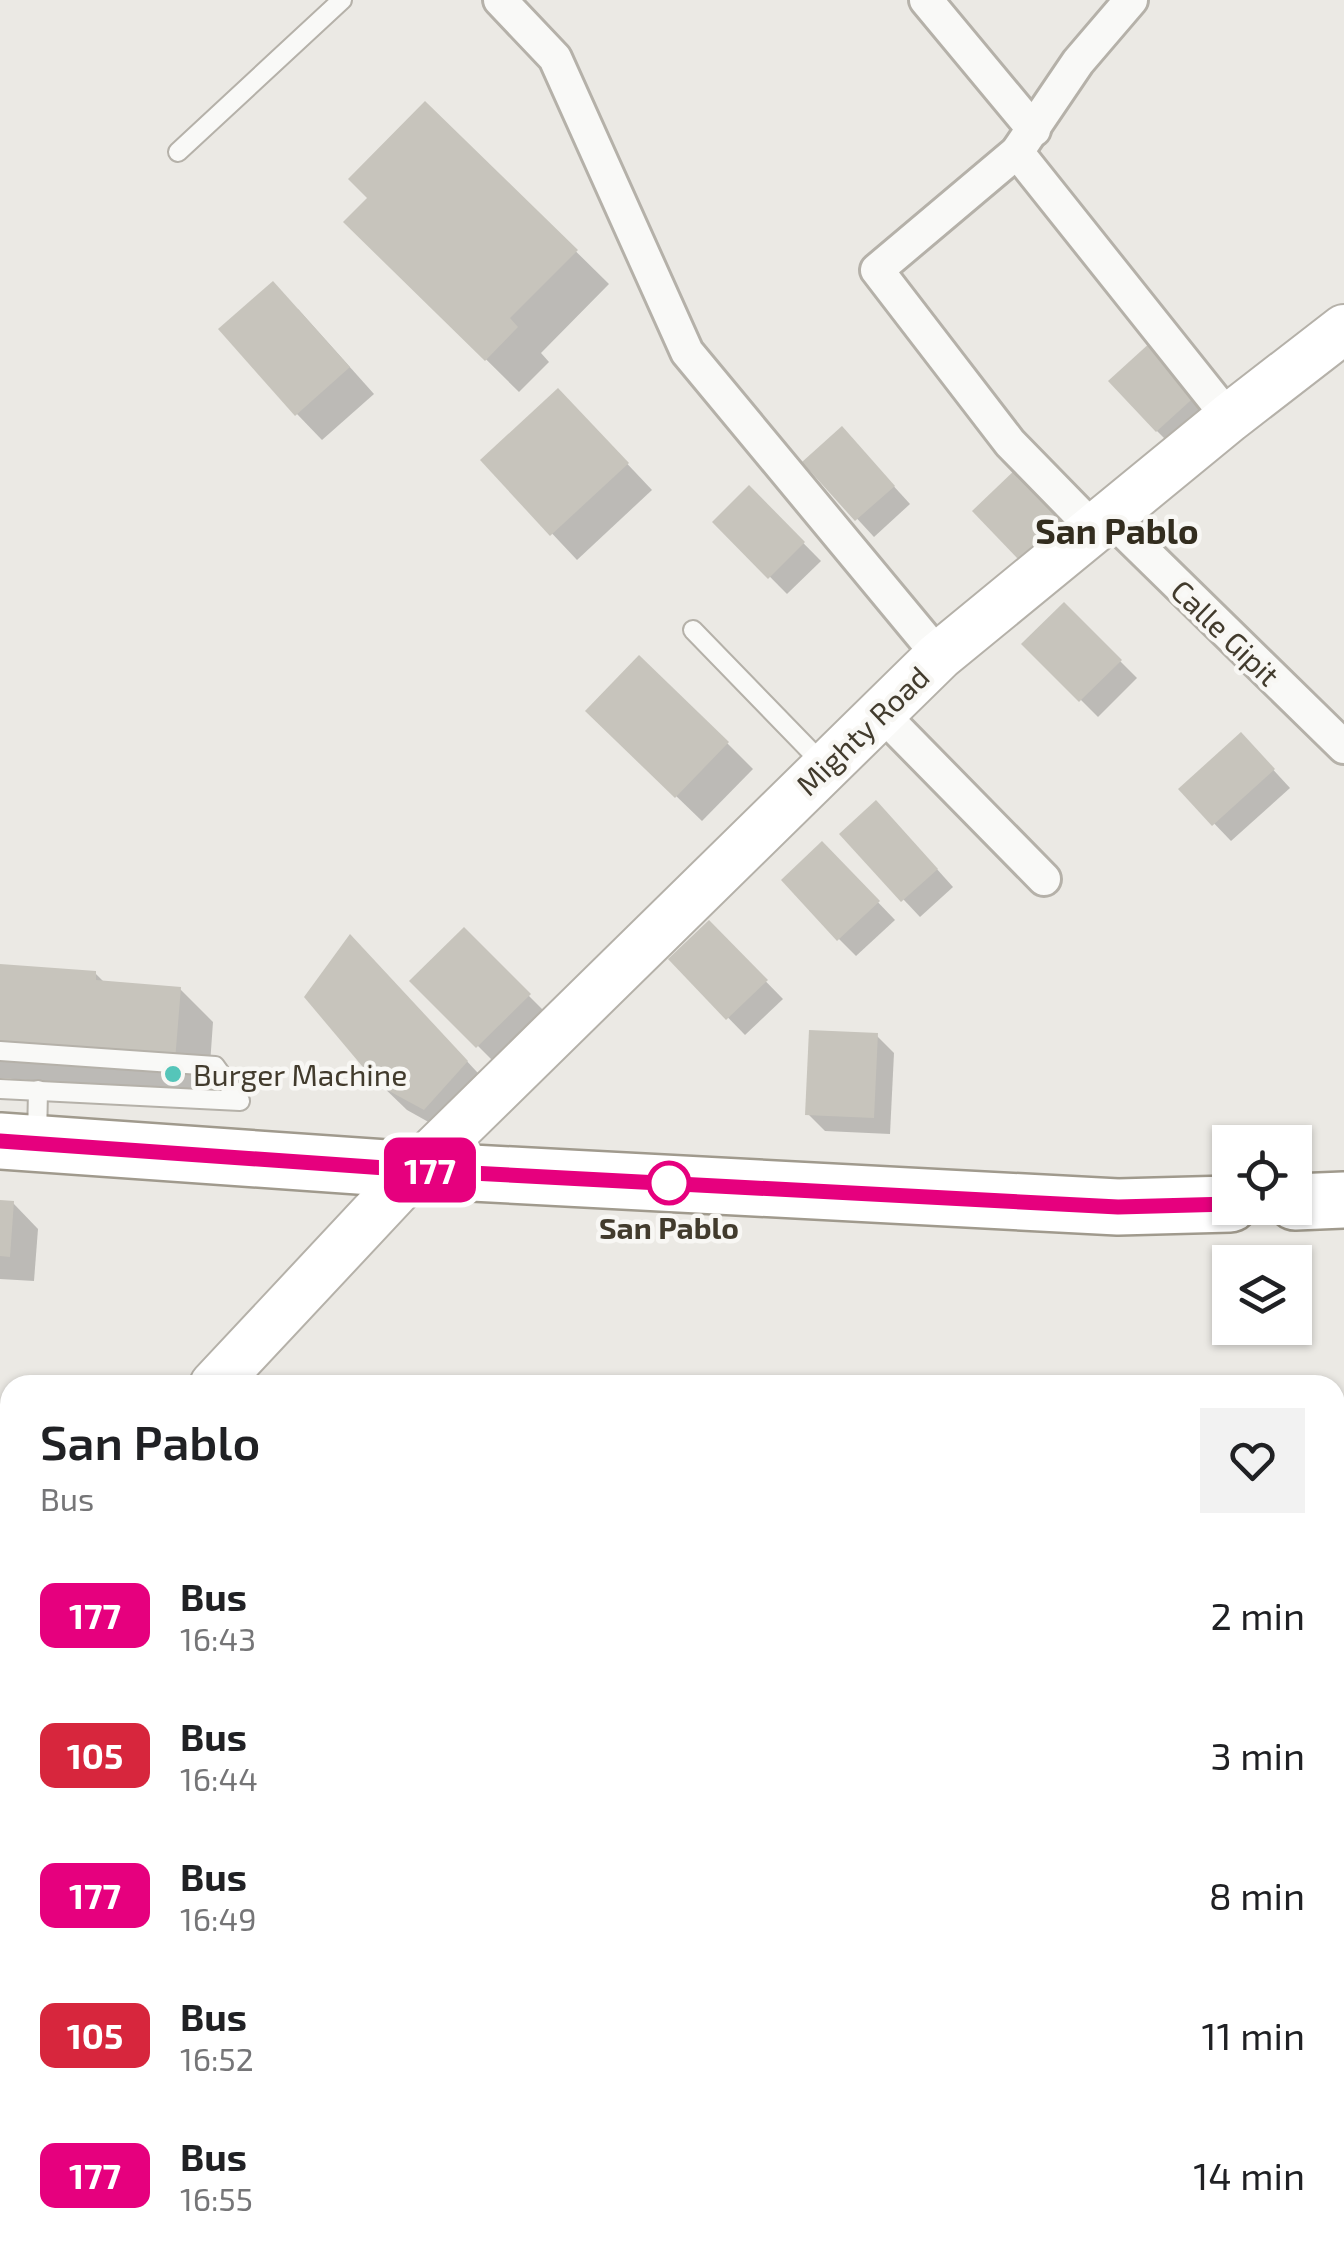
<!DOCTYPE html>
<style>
:root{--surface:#fff;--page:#f2f2f2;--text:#202124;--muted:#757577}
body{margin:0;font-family:"Exo 2",sans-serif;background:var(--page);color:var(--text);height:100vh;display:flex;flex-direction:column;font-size:38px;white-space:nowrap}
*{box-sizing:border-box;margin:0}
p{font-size:32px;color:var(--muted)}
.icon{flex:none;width:55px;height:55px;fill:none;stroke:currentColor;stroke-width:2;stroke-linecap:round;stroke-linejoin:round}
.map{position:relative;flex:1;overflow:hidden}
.drawer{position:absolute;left:0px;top:1375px;width:1345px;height:892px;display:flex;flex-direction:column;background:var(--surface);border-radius:30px 30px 0 0;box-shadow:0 2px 8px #0004}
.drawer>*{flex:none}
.badge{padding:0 20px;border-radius:15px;font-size:35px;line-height:65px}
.tools{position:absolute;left:1212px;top:1125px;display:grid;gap:20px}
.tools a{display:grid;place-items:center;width:100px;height:100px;border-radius:0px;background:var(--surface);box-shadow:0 2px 8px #0004;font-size:50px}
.map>.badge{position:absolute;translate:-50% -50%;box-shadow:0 0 0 5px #fff}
.round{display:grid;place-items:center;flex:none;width:105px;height:105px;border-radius:0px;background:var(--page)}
.head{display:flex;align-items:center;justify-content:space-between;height:170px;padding:0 40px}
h1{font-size:48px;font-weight:600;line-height:75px}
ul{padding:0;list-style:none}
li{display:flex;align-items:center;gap:30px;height:140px;padding:0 40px}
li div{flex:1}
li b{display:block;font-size:38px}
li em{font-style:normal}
li .badge{min-width:110px;font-weight:700;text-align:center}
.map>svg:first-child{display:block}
.built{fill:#ddd9d3}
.shadow{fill:#0003}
.building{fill:#c7c4bc}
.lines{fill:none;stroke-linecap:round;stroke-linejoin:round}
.lane-casing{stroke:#b5b1a9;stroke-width:22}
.street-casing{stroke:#b5b1a9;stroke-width:38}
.secondary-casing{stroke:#b5b1a9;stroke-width:52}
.highway-casing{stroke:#a09a8d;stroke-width:60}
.lane{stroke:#f9f9f7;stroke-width:18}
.street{stroke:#f9f9f7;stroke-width:32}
.secondary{stroke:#fff;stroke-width:48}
.highway{stroke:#fff;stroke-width:55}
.line-casing{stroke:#fff;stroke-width:22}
.line{stroke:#e6007e;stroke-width:15}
.poi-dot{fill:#55c5b9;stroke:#f8f7f4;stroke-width:4}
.stop-dot{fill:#fff;stroke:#e6007e;stroke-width:5}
.labels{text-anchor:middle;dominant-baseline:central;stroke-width:9;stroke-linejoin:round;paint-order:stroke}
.street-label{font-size:30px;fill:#423b2d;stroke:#f8f7f4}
.poi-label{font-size:30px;fill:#423b2d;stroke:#f8f7f4;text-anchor:start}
.stop-label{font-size:30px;font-weight:bold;fill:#423b2d;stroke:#f8f7f4}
.quarter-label{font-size:35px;font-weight:bold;fill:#332d1f;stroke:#f8f7f4}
</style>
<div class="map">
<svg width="1344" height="2267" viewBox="0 0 1344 2267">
<rect width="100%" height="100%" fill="#ebe9e4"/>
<!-- built -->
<polygon class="built" points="1335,2133 1344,2134 1344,2252 1335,2255"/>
<!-- shadow -->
<g class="shadow">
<polygon points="426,104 609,284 541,353 549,362 519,392 347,222 370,198"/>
<polygon points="298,309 374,394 322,440 297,414"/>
<polygon points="1152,344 1215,411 1174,448 1157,431"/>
<polygon points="583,417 652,490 577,560 483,460"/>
<polygon points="858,447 910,504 874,537 805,462"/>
<polygon points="1018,471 1080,536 1038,575 976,511"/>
<polygon points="749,488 821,561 787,594 716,522"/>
<polygon points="1064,605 1137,678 1098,717 1025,644"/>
<polygon points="614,736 727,743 753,769 702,821"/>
<polygon points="1258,753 1290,788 1231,841 1181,789"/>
<polygon points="893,820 953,887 920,917 842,834"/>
<polygon points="822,844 895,920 856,956 839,939"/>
<polygon points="709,923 783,999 745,1035 671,959"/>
<polygon points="464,931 546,1013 495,1063 413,981"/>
<polygon points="375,963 492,1088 450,1134 407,1110 380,1084"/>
<polygon points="0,967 95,973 105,983 180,989 213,1022 208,1093 0,1078"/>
<polygon points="877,1036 894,1053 890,1134 825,1131 808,1114"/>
<polygon points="0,1202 13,1203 38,1229 34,1281 0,1279"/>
<polygon points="95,1376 103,1385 86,1385"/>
<polygon points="1335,1882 1344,1886 1344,1947 1335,1943"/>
<polygon points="0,2135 10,2145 10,2215 0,2215"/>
<polygon points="1335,2183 1344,2192 1344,2258 1335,2258"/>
<polygon points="396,2258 455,2258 454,2263 399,2261"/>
<polygon points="811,2258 891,2258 891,2267 820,2267"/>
</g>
<!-- building -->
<g class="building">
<polygon points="425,101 578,250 510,318 518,327 485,361 343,222 367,198 348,179"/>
<polygon points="273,281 350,367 295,416 218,329"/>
<polygon points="1152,341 1200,392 1156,432 1108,381"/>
<polygon points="558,388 629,463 550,536 480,460"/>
<polygon points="842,426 895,486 855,521 802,462"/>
<polygon points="1018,467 1065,517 1019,560 972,511"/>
<polygon points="749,485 805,542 768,579 712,522"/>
<polygon points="1064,602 1122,660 1079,702 1021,644"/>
<polygon points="639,655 729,742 675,798 585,711"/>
<polygon points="1241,732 1275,769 1212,826 1178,789"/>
<polygon points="876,800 938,869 901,902 839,834"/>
<polygon points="822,841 880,901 837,941 781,880"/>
<polygon points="709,920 768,980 726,1020 668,959"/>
<polygon points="464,927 531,994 476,1048 409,981"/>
<polygon points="350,934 468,1061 424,1110 378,1085 304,997"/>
<polygon points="0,964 96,971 96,980 181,987 175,1061 0,1049"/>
<polygon points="809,1030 878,1033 874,1118 805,1115"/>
<polygon points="0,1200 14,1201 10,1257 0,1256"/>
<polygon points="1335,1879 1344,1883 1344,1936 1335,1931"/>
</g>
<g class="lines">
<!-- lane casing -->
<g class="lane-casing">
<g id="lane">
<polyline points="178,152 342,0"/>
<polyline points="693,630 825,766"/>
<polyline points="0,1051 215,1066 240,1101 0,1089"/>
<polyline points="37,1140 38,1090"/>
</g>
</g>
<!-- street casing -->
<g class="street-casing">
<g id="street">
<polyline points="500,0 555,58 687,352 939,656"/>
<polyline points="926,0 1034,130"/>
<polyline points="1017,152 1229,418"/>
<polyline points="1109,517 1344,747"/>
<polyline points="1095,530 1010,443 877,270 1017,152 1078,62 1131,0"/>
<polyline points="881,713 1044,879"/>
<polyline points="1335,1417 1344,1417"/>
<polyline points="1335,1777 1344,1787"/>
<polyline points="1335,1974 1344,1974"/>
<polyline points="0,2262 156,2262 253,2267"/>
<polyline points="1016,2267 1017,2258"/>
<polyline points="1331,2267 1344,2264"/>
</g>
</g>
<!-- secondary casing -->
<g class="secondary-casing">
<g id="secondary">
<polyline points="214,1385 415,1170 939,656 1229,418 1344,329"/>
<polyline points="0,1601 10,1591"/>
</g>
</g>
<!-- highway casing -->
<g class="highway-casing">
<g id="highway">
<polyline points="0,1141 415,1170 1118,1207 1230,1204"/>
<polyline points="1295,1202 1344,1200"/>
</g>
</g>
<!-- lane -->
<use href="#lane" class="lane"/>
<!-- street -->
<use href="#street" class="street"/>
<!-- secondary -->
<use href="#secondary" class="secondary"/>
<!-- highway -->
<use href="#highway" class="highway"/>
</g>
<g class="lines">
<!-- line casing -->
<g class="line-casing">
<polyline id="line" points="0,1141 414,1170 1118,1207 1230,1204"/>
</g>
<!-- line -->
<use href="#line" class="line"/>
</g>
<!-- markers -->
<circle class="poi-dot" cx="173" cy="1074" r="10"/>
<circle class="stop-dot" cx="669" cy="1183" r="20"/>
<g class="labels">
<!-- street labels -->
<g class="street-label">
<text transform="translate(1226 632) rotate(44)">Calle Gipit</text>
<text transform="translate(862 730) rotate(-44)">Mighty Road</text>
</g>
<!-- poi labels -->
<g class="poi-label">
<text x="193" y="1074">Burger Machine</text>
</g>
<!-- stop labels -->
<g class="stop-label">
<text x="669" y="1227">San Pablo</text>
</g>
<!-- quarter labels -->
<g class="quarter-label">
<text x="1117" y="530">San Pablo</text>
</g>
</g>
</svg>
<div class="tools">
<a><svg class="icon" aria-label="locate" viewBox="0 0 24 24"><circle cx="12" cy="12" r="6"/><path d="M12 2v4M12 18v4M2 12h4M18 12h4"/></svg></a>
<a><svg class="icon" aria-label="layers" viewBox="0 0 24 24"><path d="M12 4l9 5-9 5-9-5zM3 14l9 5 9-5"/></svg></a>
</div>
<b class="badge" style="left:430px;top:1170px;background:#e6007e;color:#fff">177</b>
<section class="drawer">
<div class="head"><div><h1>San Pablo</h1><p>Bus</p></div><a class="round"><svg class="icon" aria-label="heart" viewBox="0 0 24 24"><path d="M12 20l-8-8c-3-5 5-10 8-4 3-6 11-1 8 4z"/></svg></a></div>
<ul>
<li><span class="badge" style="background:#e6007e;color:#fff">177</span><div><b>Bus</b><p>16:43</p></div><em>2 min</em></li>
<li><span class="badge" style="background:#d7263d;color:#fff">105</span><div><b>Bus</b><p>16:44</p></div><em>3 min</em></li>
<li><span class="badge" style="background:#e6007e;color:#fff">177</span><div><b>Bus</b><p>16:49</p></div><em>8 min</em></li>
<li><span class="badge" style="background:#d7263d;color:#fff">105</span><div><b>Bus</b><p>16:52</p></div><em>11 min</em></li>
<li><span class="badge" style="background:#e6007e;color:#fff">177</span><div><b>Bus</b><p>16:55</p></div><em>14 min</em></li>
</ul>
</section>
</div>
